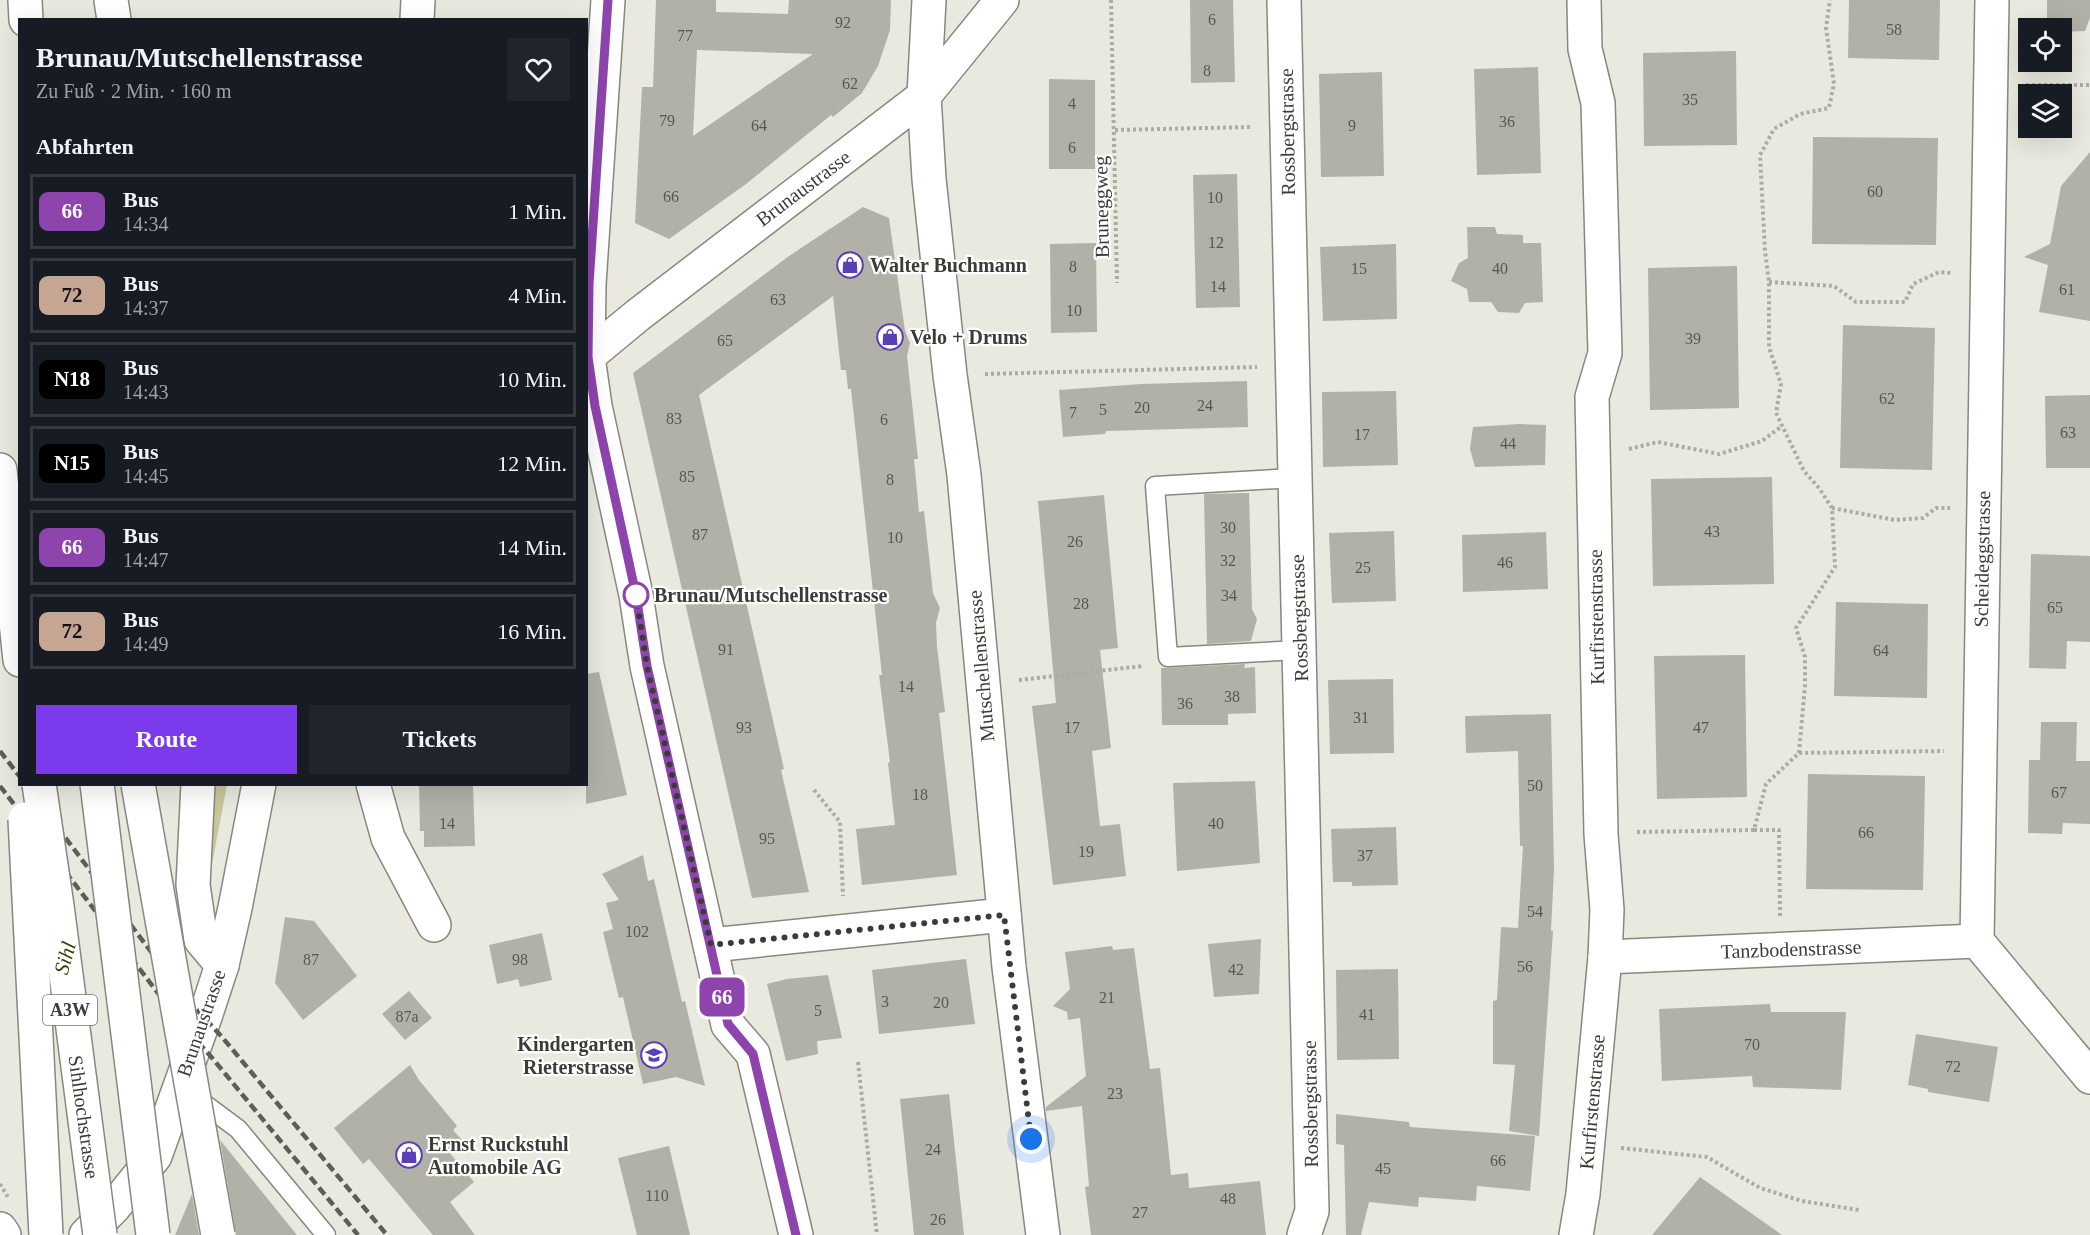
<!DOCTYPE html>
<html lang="de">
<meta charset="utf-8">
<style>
:root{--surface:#171b24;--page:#20242c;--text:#f1f3f6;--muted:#9ea1a6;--line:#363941;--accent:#7c3aed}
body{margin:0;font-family:"Times New Roman",serif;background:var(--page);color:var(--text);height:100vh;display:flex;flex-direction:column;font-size:22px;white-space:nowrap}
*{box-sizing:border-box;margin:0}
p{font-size:20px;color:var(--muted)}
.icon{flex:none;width:33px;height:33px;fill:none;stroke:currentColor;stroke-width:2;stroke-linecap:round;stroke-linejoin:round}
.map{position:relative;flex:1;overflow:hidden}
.details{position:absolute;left:18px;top:18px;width:570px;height:768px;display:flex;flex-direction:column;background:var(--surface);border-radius:0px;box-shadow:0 6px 24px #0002}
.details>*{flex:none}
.badge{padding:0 12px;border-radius:9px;font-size:21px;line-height:39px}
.tools{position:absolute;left:2018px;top:18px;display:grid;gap:12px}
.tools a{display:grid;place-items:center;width:54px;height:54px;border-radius:0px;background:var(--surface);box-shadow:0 6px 24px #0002;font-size:30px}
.you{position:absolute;width:30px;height:30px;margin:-15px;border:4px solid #fff;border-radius:50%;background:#1a73e8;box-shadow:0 0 0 9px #1a73e833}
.map>.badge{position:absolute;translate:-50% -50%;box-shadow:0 0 0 3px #fff}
h2{padding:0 18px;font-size:22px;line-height:54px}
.round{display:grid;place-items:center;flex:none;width:63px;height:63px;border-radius:0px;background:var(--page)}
.headline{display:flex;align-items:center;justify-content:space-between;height:102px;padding:0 18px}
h1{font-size:28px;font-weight:600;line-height:45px}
.cta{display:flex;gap:12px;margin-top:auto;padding:12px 18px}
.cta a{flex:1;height:69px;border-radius:0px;background:var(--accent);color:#fff;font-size:24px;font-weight:600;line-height:69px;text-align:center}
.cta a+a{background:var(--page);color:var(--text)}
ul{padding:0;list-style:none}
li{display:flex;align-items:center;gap:18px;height:75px;margin:0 12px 9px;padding:0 6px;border:3px solid var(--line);border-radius:0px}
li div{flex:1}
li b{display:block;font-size:22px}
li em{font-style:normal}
li .badge{min-width:66px;font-weight:700;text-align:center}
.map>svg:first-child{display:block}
.green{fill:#c6c79b}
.pier{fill:#e9e9df}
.building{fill:#b1b1a7;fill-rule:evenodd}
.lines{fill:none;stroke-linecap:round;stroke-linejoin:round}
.service-casing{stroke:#88887f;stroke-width:21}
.minor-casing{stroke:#88887f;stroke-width:36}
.tertiary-casing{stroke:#88887f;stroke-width:36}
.primary-casing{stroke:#88887f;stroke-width:36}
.motorway-casing{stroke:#88887f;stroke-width:36}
.path{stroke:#acaca4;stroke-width:4;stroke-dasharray:3 3;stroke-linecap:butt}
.service{stroke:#fff;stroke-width:18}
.minor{stroke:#fff;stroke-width:33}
.tertiary{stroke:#fff;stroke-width:33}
.primary{stroke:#fff;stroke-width:33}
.motorway{stroke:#fff;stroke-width:33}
.rail{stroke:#5e5e58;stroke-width:4.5;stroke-dasharray:9 4.5;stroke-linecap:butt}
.motorway-bridge-casing{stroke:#88887f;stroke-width:36;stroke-linecap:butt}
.path-bridge{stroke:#acaca4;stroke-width:4;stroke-dasharray:3 3;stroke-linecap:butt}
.motorway-bridge{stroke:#fff;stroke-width:33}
.line-casing{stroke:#fff;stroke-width:14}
.line{stroke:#8e44ad;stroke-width:9}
.walk{stroke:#3b3b37;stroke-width:6;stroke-dasharray:0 10.8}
.stop-dot{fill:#fff;stroke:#8e44ad;stroke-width:3}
.labels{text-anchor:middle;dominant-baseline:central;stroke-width:4.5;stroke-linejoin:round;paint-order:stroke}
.number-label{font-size:16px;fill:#585853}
.shield{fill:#fff;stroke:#767673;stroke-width:1.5}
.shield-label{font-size:18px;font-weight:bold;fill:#3b3b37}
.street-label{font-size:20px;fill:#3b3b37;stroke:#fff}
.poi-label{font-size:20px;font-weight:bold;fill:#3b3b37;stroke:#fff;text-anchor:start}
.stop-label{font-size:20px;font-weight:bold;fill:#3b3b37;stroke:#fff;text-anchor:start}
.water-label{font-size:21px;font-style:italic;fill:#3d3c08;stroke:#fff}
</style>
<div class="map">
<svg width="2090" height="1235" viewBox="0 0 2090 1235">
<rect width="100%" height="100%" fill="#e9e9df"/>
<!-- green -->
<polygon class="green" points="213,785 227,785 212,864"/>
<!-- pier -->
<polygon class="pier" points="0,0 59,0 61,19 20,20 20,784 153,784 159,865 100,1086 29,1182 0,1225 0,1156 21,1191 0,932"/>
<!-- building -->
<g class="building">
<path d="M656,0H716V12L788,14L789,0H891L890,30L878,66L862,93L833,117L831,115L746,184L669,239L635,223L642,87H653ZM697,50L813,54L693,136Z"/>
<polygon points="1190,0 1233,0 1235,82 1191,83"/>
<polygon points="1849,0 1940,0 1939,60 1848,58"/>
<polygon points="2047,0 2090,0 2090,18 2085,31 2061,32 2061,28 2047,28"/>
<polygon points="1736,51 1737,145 1644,146 1643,53"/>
<polygon points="1538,67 1541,173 1477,175 1474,69"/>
<polygon points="1382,72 1384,176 1321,177 1319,74"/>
<polygon points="1049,79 1095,80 1095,169 1049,169"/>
<polygon points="1813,137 1938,138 1936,245 1812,244"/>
<polygon points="2090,152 2090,321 2039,312 2048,265 2024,257 2050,244 2061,186"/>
<polygon points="1237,174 1240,307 1196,308 1193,175"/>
<polygon points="863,207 889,218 905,331 910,343 907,356 918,459 914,459 919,512 924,511 933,593 940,608 936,623 937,647 945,712 939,713 957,875 862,885 856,829 895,825 888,763 890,762 879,675 882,675 851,389 848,389 846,370 841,370 833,296 699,395 784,769 781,770 809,892 752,898 633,373 789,256"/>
<polygon points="1467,227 1495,227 1497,234 1523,235 1523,243 1541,243 1543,302 1525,303 1519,313 1498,312 1491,302 1469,302 1467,289 1451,281 1459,263 1468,258"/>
<polygon points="1096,243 1097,332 1051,333 1050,244"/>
<polygon points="1396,244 1397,319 1323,321 1320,247"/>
<polygon points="1737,266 1739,408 1650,410 1648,268"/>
<polygon points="1843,325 1935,328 1932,470 1840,468"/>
<polygon points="1247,381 1248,427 1106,431 1105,434 1063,437 1059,390 1141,384"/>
<polygon points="1396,391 1398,465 1323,467 1322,392"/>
<polygon points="2090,395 2090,468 2046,468 2045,396"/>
<polygon points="1519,424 1546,425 1545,465 1475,467 1470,449 1473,427"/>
<polygon points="1772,477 1774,584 1653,586 1651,479"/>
<polygon points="1249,493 1252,609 1257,619 1251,641 1207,644 1204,494"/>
<polygon points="1104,495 1118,648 1100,650 1111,748 1092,751 1100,826 1120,824 1126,876 1053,885 1032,706 1056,703 1038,501"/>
<polygon points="1394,531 1396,601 1332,603 1329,533"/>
<polygon points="1546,532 1548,589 1463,592 1462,535"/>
<polygon points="2031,554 2090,556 2090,642 2067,641 2066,669 2029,668"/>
<polygon points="1836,602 1928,604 1927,698 1834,696"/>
<polygon points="1745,655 1747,797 1657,799 1654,656"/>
<polygon points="1245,664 1244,668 1255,667 1256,713 1228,714 1228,725 1162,725 1161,668"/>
<polygon points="599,672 627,795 586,804 586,674"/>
<polygon points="1393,679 1394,753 1330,754 1328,680"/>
<polygon points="1551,714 1554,869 1551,931 1553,931 1539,1136 1509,1131 1515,1065 1493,1064 1493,1001 1497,1000 1501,927 1518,928 1523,846 1520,846 1518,751 1466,753 1465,716"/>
<polygon points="2041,722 2077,722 2076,761 2090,761 2090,824 2063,823 2062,834 2028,833 2029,760 2040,760"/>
<polygon points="1808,774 1925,776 1923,890 1806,889"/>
<polygon points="1255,781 1260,863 1177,871 1173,783"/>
<polygon points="419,784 473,784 475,846 424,847 424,831 420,831"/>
<polygon points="1396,827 1398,885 1352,886 1352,882 1333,882 1331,829"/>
<polygon points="643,855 648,881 654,879 682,1002 685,1001 705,1086 676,1077 643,1084 623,997 619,998 603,932 613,929 606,903 619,900 602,874"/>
<polygon points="285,917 314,921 357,976 303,1020 275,983"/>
<polygon points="542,933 552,980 520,987 518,979 497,984 489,945"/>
<polygon points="1261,939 1259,994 1214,997 1208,944"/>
<polygon points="1112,946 1113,950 1134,948 1150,1069 1160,1068 1171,1175 1188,1173 1189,1188 1260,1181 1266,1235 1091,1235 1085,1187 1089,1186 1082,1106 1046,1111 1046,1107 1086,1076 1080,1018 1068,1020 1067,1012 1053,1006 1070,989 1065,952"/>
<polygon points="966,959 975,1024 879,1034 872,970"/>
<polygon points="1398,969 1399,1059 1337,1060 1336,970"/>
<polygon points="828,975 842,1038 817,1041 818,1054 786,1061 767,984 787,979"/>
<polygon points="409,991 432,1018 405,1040 382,1014"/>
<polygon points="1770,1004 1771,1012 1846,1012 1841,1090 1753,1087 1752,1076 1662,1081 1659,1009"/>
<polygon points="1916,1034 1998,1047 1989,1102 1928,1092 1928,1089 1908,1085"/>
<polygon points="410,1065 419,1080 457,1126 453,1130 463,1141 448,1151 474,1182 450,1202 475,1235 433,1235 369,1159 363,1164 334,1128"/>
<polygon points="949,1094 964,1235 914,1235 900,1099"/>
<polygon points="1336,1114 1409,1122 1410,1127 1535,1136 1530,1191 1477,1186 1476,1201 1419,1197 1418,1207 1369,1202 1361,1235 1346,1235 1344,1145 1336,1144"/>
<polygon points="220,1140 297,1235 236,1235"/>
<polygon points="669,1146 690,1235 637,1235 618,1158"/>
<polygon points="1700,1177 1782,1235 1652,1235"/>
<polygon points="192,1194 199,1235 175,1235"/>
</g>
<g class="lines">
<!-- service casing -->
<g class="service-casing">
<g id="service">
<polyline points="1294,478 1155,486 1168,657 1300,650"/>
<polyline points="194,1094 199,1100 238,1129 326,1235"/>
</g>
</g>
<!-- minor casing -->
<g class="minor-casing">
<g id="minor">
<polyline points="111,0 114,20"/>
<polyline points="608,0 589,284 588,357 595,406 636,595 647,666 728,1025 753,1054 796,1235"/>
<polyline points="1284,0 1312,1211 1304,1235"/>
<polyline points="1992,0 1977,941 2090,1077"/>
<polyline points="417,20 418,0"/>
<polyline points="924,96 1002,0"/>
<polyline points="198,784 193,885 201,940 222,965"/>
<polyline points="373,784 388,838 434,925"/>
<polyline points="711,945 1004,915"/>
<polyline points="1605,957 1977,941"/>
<polyline points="1576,1235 1583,1194 1605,957 1607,910 1601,834 1592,397 1605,353 1598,103 1585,49 1584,0"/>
</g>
</g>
<!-- tertiary casing -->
<g class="tertiary-casing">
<g id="tertiary">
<polyline points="929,0 924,96 929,179 950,375 964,475 1009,967 1043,1235"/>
<polyline points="586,358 638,315 924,96"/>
<polyline points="86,1235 114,1207 155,1156 205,1017 222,965 235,908 259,784"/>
</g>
</g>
<!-- primary casing -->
<g class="primary-casing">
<polyline id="primary" points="0,1229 4,1235"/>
</g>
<!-- motorway casing -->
<g class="motorway-casing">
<g id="motorway">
<polyline points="25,0 26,20"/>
<polyline points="0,470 20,660"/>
</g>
</g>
<!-- path -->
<g class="path">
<polyline points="1111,0 1117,283"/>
<polyline points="2026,85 2090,85"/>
<polyline points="1115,130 1252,127"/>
<polyline points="1769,282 1834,286 1856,302 1905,302 1913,284 1939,272 1952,273"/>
<polyline points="985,374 1257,367"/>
<polyline points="1629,449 1658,442 1719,454 1762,441 1782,426"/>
<polyline points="1832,508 1895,520 1923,518 1936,508 1950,508"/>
<polyline points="1019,680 1143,666"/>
<polyline points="1799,753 1805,685 1805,657 1796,628 1835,567 1832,508 1819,488 1804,471 1776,413 1781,384 1769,347 1769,282 1765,251 1760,155 1774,129 1800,114 1829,108 1834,84 1826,28 1830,0"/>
<polyline points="814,790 840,822 843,896"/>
<polyline points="1754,830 1779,830 1780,916"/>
<polyline points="1637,832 1754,830 1766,784 1799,753 1944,751"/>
<polyline points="858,1062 877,1235"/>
<polyline points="1621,1148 1707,1157 1760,1188 1802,1201 1859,1210"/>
</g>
<!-- service -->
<use href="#service" class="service"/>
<!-- minor -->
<use href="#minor" class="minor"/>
<!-- tertiary -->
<use href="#tertiary" class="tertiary"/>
<!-- primary -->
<use href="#primary" class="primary"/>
<!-- motorway -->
<use href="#motorway" class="motorway"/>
<!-- rail -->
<g class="rail">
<polyline points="0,751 20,777"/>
<polyline points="25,784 185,997 222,1037 387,1235"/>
<polyline points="0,786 177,1018 213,1059 358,1235"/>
</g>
<!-- motorway-bridge casing -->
<g class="motorway-bridge-casing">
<g id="motorway-bridge">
<polyline points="39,784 57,906 100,1235"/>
<polyline points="97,784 153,1235"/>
<polyline points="138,784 218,1235"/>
<polyline points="25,819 46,1235"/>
</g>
</g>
<!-- path-bridge -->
<polyline class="path-bridge" points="0,1184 8,1197"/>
<!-- motorway-bridge -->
<use href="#motorway-bridge" class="motorway-bridge"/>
</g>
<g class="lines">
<!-- line casing -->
<g class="line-casing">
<polyline id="line" points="608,0 589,284 588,357 595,406 636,595 647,666 728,1024 753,1054 796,1235"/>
</g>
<!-- line -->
<use href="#line" class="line"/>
<!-- walk -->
<polyline class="walk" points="636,595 647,666 711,945 1004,915 1031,1139"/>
</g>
<!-- icons -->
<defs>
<g id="shop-ring" transform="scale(1.35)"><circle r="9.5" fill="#fff" stroke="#5a3fb7" stroke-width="1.5"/><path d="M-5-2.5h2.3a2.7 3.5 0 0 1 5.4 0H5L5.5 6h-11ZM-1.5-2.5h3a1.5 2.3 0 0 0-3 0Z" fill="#5a3fb7"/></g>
<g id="school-ring" transform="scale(1.35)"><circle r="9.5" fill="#fff" stroke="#5a3fb7" stroke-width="1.5"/><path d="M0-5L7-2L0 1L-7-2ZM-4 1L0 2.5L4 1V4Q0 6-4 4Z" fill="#5a3fb7"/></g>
</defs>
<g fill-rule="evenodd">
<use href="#shop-ring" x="850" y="265"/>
<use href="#shop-ring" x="890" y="337"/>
<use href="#school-ring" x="654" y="1055"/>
<use href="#shop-ring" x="409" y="1155"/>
</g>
<!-- markers -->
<circle class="stop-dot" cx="636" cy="595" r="12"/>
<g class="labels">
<!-- number labels -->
<g class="number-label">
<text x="1212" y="19">6</text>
<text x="843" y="22">92</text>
<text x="1894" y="29">58</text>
<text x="685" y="35">77</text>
<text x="1207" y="70">8</text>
<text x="850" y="83">62</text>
<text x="1690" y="99">35</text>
<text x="1072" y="103">4</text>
<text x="667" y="120">79</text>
<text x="1507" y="121">36</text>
<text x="759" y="125">64</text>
<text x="1352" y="125">9</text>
<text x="1072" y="147">6</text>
<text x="1875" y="191">60</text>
<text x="671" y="196">66</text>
<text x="1215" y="197">10</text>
<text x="1216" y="242">12</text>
<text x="1073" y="266">8</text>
<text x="1359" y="268">15</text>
<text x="1500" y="268">40</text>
<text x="1218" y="286">14</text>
<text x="2067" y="289">61</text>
<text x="778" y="299">63</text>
<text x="1074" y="310">10</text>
<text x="1693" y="338">39</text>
<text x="725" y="340">65</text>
<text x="1887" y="398">62</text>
<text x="1205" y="405">24</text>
<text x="1142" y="407">20</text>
<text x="1103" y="409">5</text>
<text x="1073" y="412">7</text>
<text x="674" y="418">83</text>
<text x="884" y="419">6</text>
<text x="2068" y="432">63</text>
<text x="1362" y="434">17</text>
<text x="1508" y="443">44</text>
<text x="687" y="476">85</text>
<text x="890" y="479">8</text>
<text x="1228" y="527">30</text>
<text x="1712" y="531">43</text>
<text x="700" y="534">87</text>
<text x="895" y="537">10</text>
<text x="1075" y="541">26</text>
<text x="1228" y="560">32</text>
<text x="1505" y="562">46</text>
<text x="1363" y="567">25</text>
<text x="1229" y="595">34</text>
<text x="1081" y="603">28</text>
<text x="2055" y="607">65</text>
<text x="726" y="649">91</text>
<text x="1881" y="650">64</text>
<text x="906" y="686">14</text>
<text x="1232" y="696">38</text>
<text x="1185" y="703">36</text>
<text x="1361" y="717">31</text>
<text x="744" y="727">93</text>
<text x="1072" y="727">17</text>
<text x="1701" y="727">47</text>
<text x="1535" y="785">50</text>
<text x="2059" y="792">67</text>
<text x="920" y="794">18</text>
<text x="447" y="823">14</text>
<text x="1216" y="823">40</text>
<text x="1866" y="832">66</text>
<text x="767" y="838">95</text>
<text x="1086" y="851">19</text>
<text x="1365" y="855">37</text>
<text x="1535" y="911">54</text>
<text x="637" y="931">102</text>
<text x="311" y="959">87</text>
<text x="520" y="959">98</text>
<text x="1525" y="966">56</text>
<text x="1236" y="969">42</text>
<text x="1107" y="997">21</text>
<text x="885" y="1001">3</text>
<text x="941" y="1002">20</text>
<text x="818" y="1010">5</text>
<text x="1367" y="1014">41</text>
<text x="407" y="1016">87a</text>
<text x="1752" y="1044">70</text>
<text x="1953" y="1066">72</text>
<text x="1115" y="1093">23</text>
<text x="933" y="1149">24</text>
<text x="1498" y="1160">66</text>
<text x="1383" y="1168">45</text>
<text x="657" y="1195">110</text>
<text x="1228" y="1198">48</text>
<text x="1140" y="1212">27</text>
<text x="938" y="1219">26</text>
</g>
<!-- shield labels -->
<rect class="shield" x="43" y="995" width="54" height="30" rx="4.5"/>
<g class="shield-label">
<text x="70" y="1010">A3W</text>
</g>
<!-- street labels -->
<g class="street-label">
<text transform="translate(1287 132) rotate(-91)">Rossbergstrasse</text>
<text transform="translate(803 188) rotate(-37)">Brunaustrasse</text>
<text transform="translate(1101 207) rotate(-91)">Bruneggweg</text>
<text transform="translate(1982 559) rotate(-89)">Scheideggstrasse</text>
<text transform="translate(1596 617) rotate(-91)">Kurfirstenstrasse</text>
<text transform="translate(1299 618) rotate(-92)">Rossbergstrasse</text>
<text transform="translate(981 666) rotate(-95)">Mutschellenstrasse</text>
<text transform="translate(1791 949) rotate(-2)">Tanzbodenstrasse</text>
<text transform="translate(201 1023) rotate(-71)">Brunaustrasse</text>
<text transform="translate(1592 1102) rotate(-85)">Kurfirstenstrasse</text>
<text transform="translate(1310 1104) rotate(-91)">Rossbergstrasse</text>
<text transform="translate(84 1117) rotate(82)">Sihlhochstrasse</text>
</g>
<!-- poi labels -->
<g class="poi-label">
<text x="870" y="265">Walter Buchmann</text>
<text x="910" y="337">Velo + Drums</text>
<text x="634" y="1044" text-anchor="end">Kindergarten<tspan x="634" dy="23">Rieterstrasse</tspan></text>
<text x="428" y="1144">Ernst Ruckstuhl<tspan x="428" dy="23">Automobile AG</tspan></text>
</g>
<!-- stop labels -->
<g class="stop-label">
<text x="654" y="595">Brunau/Mutschellenstrasse</text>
</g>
<!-- water labels -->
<g class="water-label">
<text transform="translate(65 958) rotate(-74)">Sihl</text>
</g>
</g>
</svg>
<div class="tools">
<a><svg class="icon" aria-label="locate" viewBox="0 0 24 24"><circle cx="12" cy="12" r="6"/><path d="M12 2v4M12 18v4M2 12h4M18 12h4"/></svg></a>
<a><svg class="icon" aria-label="layers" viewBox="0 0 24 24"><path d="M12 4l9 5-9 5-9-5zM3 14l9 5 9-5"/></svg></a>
</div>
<div class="you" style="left:1031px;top:1139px"></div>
<b class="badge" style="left:722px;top:997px;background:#8e44ad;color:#fff">66</b>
<section class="details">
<div class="headline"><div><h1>Brunau/Mutschellenstrasse</h1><p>Zu Fuß · 2 Min. · 160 m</p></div><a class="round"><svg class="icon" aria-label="heart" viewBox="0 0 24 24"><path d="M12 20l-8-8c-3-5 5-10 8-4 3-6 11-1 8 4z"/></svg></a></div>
<h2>Abfahrten</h2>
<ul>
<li><span class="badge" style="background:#8e44ad;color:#fff">66</span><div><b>Bus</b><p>14:34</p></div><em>1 Min.</em></li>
<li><span class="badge" style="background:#c6a693;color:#111">72</span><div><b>Bus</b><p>14:37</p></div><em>4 Min.</em></li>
<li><span class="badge" style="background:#000;color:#fff">N18</span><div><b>Bus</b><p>14:43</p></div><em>10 Min.</em></li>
<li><span class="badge" style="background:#000;color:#fff">N15</span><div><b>Bus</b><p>14:45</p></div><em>12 Min.</em></li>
<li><span class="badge" style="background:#8e44ad;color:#fff">66</span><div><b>Bus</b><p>14:47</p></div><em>14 Min.</em></li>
<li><span class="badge" style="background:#c6a693;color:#111">72</span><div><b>Bus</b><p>14:49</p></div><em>16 Min.</em></li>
</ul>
<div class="cta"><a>Route</a><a>Tickets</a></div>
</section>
</div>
